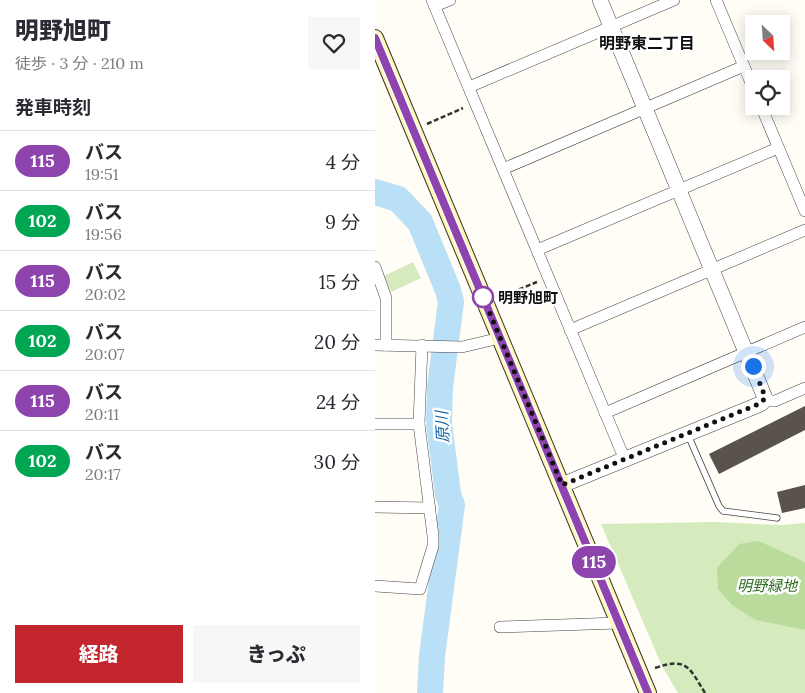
<!DOCTYPE html>
<html lang="ja">
<meta charset="utf-8">
<style>
:root{--surface:#fff;--page:#f7f7f7;--text:#2b2b33;--muted:#7c7c81;--line:#e1e1e2;--accent:#c4262e}
body{margin:0;font-family:Lora,"Noto Sans JP",serif;background:var(--page);color:var(--text);height:100vh;display:flex;flex-direction:column;font-size:19px;white-space:nowrap}
*{box-sizing:border-box;margin:0}
p{font-size:16px;color:var(--muted)}
.icon{flex:none;width:28px;height:28px;fill:none;stroke:currentColor;stroke-width:2;stroke-linecap:round;stroke-linejoin:round}
.map{position:relative;flex:1;overflow:hidden}
.panel{display:flex;flex-direction:column;background:var(--surface);width:375px}
.panel>*{flex:none}
.badge{padding:0 10px;border-radius:16px;font-size:18px;line-height:32px}
.needle{width:32px;rotate:155deg}
.buttons{position:absolute;left:370px;top:15px;display:grid;gap:10px}
.buttons a{display:grid;place-items:center;width:45px;height:45px;border-radius:0px;background:var(--surface);box-shadow:0 2px 12px #0003;font-size:25px}
.you{position:absolute;width:25px;height:25px;margin:-12px;border:4px solid #fff;border-radius:50%;background:#1a73e8;box-shadow:0 0 0 8px #1a73e833}
.map>.badge{position:absolute;translate:-50% -50%;box-shadow:0 0 0 2px #fff}
h2{padding:0 15px;font-size:19px;line-height:45px}
.round{display:grid;place-items:center;flex:none;width:52px;height:52px;border-radius:0px;background:var(--page)}
.summary{display:flex;align-items:center;justify-content:space-between;height:85px;padding:0 15px}
h1{font-size:24px;font-weight:800;line-height:38px}
.button{display:flex;gap:10px;margin-top:auto;padding:10px 15px}
.button a{flex:1;height:58px;border-radius:0px;background:var(--accent);color:#fff;font-size:20px;font-weight:800;line-height:58px;text-align:center}
.button a+a{background:var(--page);color:var(--text)}
ul{padding:0;list-style:none}
li{display:flex;align-items:center;gap:15px;height:60px;padding:0 15px;border-top:1px solid var(--line)}
li div{flex:1}
li b{display:block;font-size:19px}
li em{font-style:normal}
li .badge{min-width:55px;font-weight:700;text-align:center}
main{display:flex;flex:1;min-height:0}
.map>svg:first-child{display:block}
.green{fill:#d5ebbd}
.forest{fill:#b9dc9c}
.lines{fill:none;stroke-linecap:round;stroke-linejoin:round}
.river{stroke:#b9e0f7;stroke-width:26}
.building{fill:#5a524d}
.service-casing{stroke:#444;stroke-width:7}
.minor-casing{stroke:#444;stroke-width:12}
.tertiary-casing{stroke:#444;stroke-width:16}
.secondary-casing{stroke:#333;stroke-width:18}
.path{stroke:#333;stroke-width:2.5;stroke-dasharray:5 2.5;stroke-linecap:butt}
.service{stroke:#fff;stroke-width:5.5}
.minor{stroke:#fff;stroke-width:11}
.tertiary{stroke:#fff;stroke-width:15}
.secondary{stroke:#fff6b0;stroke-width:16}
.line-casing{stroke:#fff;stroke-width:11}
.line{stroke:#8e44ad;stroke-width:8}
.walk{stroke:#111;stroke-width:5;stroke-dasharray:0 9}
.stop-dot{fill:#fff;stroke:#8e44ad;stroke-width:2.5}
.labels{text-anchor:middle;dominant-baseline:central;stroke-width:5;stroke-linejoin:round;paint-order:stroke}
.stop-label{font-size:15px;font-weight:bold;fill:#111;stroke:#fff;text-anchor:start}
.park-label{font-size:15px;font-style:italic;fill:#2f6b1f;stroke:#fff}
.neighbourhood-label{font-size:16px;font-weight:bold;fill:#111;stroke:#fff}
.water-label{font-size:16px;font-style:italic;fill:#1768a6;stroke:#fff}
</style>
<main>
<section class="panel">
<div class="summary"><div><h1>明野旭町</h1><p>徒歩 · 3 分 · 210 m</p></div><a class="round"><svg class="icon" aria-label="heart" viewBox="0 0 24 24"><path d="M12 20l-8-8c-3-5 5-10 8-4 3-6 11-1 8 4z"/></svg></a></div>
<h2>発車時刻</h2>
<ul>
<li><span class="badge" style="background:#8e44ad;color:#fff">115</span><div><b>バス</b><p>19:51</p></div><em>4 分</em></li>
<li><span class="badge" style="background:#00a651;color:#fff">102</span><div><b>バス</b><p>19:56</p></div><em>9 分</em></li>
<li><span class="badge" style="background:#8e44ad;color:#fff">115</span><div><b>バス</b><p>20:02</p></div><em>15 分</em></li>
<li><span class="badge" style="background:#00a651;color:#fff">102</span><div><b>バス</b><p>20:07</p></div><em>20 分</em></li>
<li><span class="badge" style="background:#8e44ad;color:#fff">115</span><div><b>バス</b><p>20:11</p></div><em>24 分</em></li>
<li><span class="badge" style="background:#00a651;color:#fff">102</span><div><b>バス</b><p>20:17</p></div><em>30 分</em></li>
</ul>
<div class="button"><a>経路</a><a>きっぷ</a></div>
</section>
<div class="map">
<svg width="430" height="693" viewBox="0 0 430 693">
<rect width="100%" height="100%" fill="#fffdf5"/>
<!-- green -->
<g class="green">
<polygon points="38,262 46,278 16,292 9,276"/>
<polygon points="339,522 406,525 430,523 430,562 384,541 421,627 430,630 430,693 303,693 287,666 226,524"/>
</g>
<!-- forest -->
<polygon class="forest" points="384,541 430,562 430,630 381,620 357,605 343,589 342,568 364,544"/>
<g class="lines">
<!-- river -->
<polyline class="river" points="0,192 23,199 45,222 73,290 76,302 65,387 64,423 73,494 77,505 57,656 55,693"/>
</g>
<!-- building -->
<g class="building">
<polygon points="430,406 430,430 344,474 334,454"/>
<polygon points="430,485 430,508 407,513 402,492"/>
</g>
<g class="lines">
<!-- service casing -->
<g class="service-casing">
<polyline id="service" points="313,435 344,506 348,511 402,518"/>
</g>
<!-- minor casing -->
<g class="minor-casing">
<g id="minor">
<polyline points="57,0 250,460"/>
<polyline points="341,0 379,90"/>
<polyline points="60,6 75,0"/>
<polyline points="94,87 299,0"/>
<polyline points="386,106 430,211"/>
<polyline points="128,169 369,66"/>
<polyline points="162,250 403,148"/>
<polyline points="0,267 11,298 11,345"/>
<polyline points="195,330 430,230"/>
<polyline points="0,345 87,347 125,338"/>
<polyline points="388,401 400,401 430,388"/>
<polyline points="230,413 430,327"/>
<polyline points="0,424 44,424"/>
<polyline points="0,507 55,508"/>
<polyline points="0,586 45,589 58,546 58,536 44,424 47,345"/>
<polyline points="125,627 244,623"/>
</g>
</g>
<!-- tertiary casing -->
<g class="tertiary-casing">
<polyline id="tertiary" points="187,485 383,405 387,403 390,398 225,0"/>
</g>
<!-- secondary casing -->
<g class="secondary-casing">
<polyline id="secondary" points="0,38 273,693"/>
</g>
<!-- path -->
<g class="path">
<polyline points="52,124 88,108"/>
<polyline points="123,298 162,282"/>
<path d="M280,668C312,657 314,667 330,693"/>
</g>
<!-- service -->
<use href="#service" class="service"/>
<!-- minor -->
<use href="#minor" class="minor"/>
<!-- tertiary -->
<use href="#tertiary" class="tertiary"/>
<!-- secondary -->
<use href="#secondary" class="secondary"/>
</g>
<g class="lines">
<!-- line casing -->
<g class="line-casing">
<polyline id="line" points="0,38 273,693"/>
</g>
<!-- line -->
<use href="#line" class="line"/>
<!-- walk -->
<polyline class="walk" points="108,297 187,485 386,403 390,398 389,394 378,366"/>
</g>
<!-- markers -->
<circle class="stop-dot" cx="108" cy="297" r="10"/>
<g class="labels">
<!-- stop labels -->
<g class="stop-label">
<text x="123" y="297">明野旭町</text>
</g>
<!-- park labels -->
<g class="park-label">
<text x="392" y="585">明野緑地</text>
</g>
<!-- neighbourhood labels -->
<g class="neighbourhood-label">
<text x="272" y="43">明野東二丁目</text>
</g>
<!-- water labels -->
<g class="water-label">
<text transform="translate(67 427) rotate(-93)">原川</text>
</g>
</g>
</svg>
<div class="buttons">
<a><svg class="needle" viewBox="-14 -14 28 28"><path d="M0-13l5 13h-10z" fill="#e53935"/><path d="M0 13l5-13h-10z" fill="#7c7c81"/></svg></a>
<a><svg class="icon" aria-label="locate" viewBox="0 0 24 24"><circle cx="12" cy="12" r="6"/><path d="M12 2v4M12 18v4M2 12h4M18 12h4"/></svg></a>
</div>
<div class="you" style="left:378px;top:366px"></div>
<b class="badge" style="left:219px;top:562px;background:#8e44ad;color:#fff">115</b>
</div>
</main>
